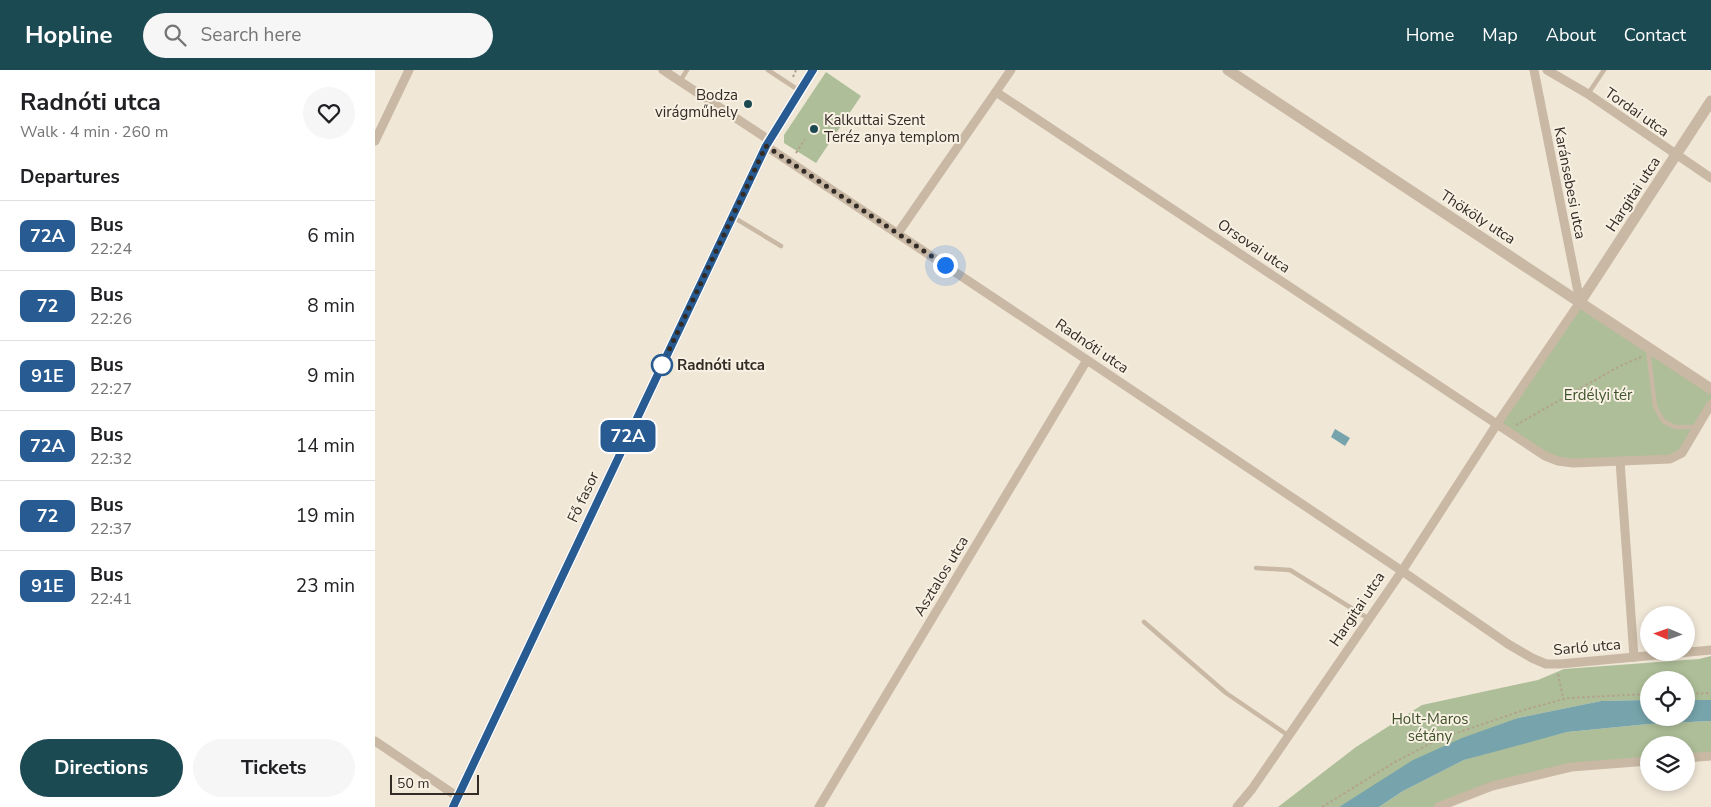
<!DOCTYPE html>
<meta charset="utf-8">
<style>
:root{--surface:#fff;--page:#f6f6f6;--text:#202124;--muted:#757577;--line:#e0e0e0;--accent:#1c4a53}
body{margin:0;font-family:"Nunito Sans",sans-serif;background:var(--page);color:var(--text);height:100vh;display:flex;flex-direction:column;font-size:19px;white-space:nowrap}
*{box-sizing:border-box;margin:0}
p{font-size:16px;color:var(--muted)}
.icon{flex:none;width:28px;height:28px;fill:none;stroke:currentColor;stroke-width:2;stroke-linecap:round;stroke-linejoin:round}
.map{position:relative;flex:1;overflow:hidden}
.details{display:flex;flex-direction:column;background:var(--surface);width:375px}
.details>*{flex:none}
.badge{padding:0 10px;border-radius:8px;font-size:18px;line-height:32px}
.needle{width:32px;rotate:272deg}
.buttons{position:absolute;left:1265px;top:536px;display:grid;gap:10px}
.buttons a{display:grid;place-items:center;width:55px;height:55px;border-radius:50%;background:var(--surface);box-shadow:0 2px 8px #0003;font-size:25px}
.scale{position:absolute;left:15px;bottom:12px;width:89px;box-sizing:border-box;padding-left:5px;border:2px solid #332b25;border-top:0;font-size:14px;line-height:18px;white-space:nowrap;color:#332b25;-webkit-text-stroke:4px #f8f1e3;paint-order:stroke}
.you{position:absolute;width:25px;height:25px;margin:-12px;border:4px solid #fff;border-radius:50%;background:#1a73e8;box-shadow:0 0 0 8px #1a73e833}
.map>.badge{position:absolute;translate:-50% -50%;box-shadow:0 0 0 2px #fff}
h2{padding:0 20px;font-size:19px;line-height:45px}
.round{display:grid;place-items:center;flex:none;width:52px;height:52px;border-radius:26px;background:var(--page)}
.overview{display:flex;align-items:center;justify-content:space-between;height:85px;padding:0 20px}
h1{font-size:24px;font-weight:700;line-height:38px}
.button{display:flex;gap:10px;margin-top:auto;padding:10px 20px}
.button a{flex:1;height:58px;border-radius:30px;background:var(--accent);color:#fff;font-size:20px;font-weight:700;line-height:58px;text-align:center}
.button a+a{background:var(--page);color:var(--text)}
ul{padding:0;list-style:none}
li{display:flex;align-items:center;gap:15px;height:70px;padding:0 20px;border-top:1px solid var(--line)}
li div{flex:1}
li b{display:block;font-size:19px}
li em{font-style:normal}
li .badge{min-width:55px;font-weight:700;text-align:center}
header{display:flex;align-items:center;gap:30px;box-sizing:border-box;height:70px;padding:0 25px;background:var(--accent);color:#fff}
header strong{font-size:24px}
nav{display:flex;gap:28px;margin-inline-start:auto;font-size:18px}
.search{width:350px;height:45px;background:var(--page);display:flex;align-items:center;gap:12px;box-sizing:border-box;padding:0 18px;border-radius:28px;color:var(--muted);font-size:19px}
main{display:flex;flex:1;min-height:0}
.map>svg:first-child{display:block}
.green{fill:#adbe98}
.water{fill:#77a4ac}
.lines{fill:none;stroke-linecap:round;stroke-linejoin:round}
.path{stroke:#b3a28e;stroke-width:2;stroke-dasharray:2.5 2.5;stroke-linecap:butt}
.service{stroke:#c8b8a4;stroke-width:4.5}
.minor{stroke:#c8b8a4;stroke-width:9}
.tertiary{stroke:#c8b8a4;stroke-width:11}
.line-casing{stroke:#fff;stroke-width:11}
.line{stroke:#275b91;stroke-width:8}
.walk{stroke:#332b25;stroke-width:5;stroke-dasharray:0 9}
.poi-dot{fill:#1c4a53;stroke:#f8f1e3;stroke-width:2}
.stop-dot{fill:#fff;stroke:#275b91;stroke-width:2.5}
.labels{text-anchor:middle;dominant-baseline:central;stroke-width:4;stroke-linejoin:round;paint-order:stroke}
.poi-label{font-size:15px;fill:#332b25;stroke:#f8f1e3;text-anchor:end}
.street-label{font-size:15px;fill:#332b25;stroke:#f8f1e3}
.stop-label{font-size:15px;font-weight:bold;fill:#332b25;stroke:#f8f1e3;text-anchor:start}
.park-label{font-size:15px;fill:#3e512a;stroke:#f8f1e3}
</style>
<header>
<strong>Hopline</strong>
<div class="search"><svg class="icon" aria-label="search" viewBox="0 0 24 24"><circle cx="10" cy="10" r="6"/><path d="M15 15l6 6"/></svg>Search here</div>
<nav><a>Home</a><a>Map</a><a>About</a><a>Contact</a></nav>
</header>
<main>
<section class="details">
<div class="overview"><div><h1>Radnóti utca</h1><p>Walk · 4 min · 260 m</p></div><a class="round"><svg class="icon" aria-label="heart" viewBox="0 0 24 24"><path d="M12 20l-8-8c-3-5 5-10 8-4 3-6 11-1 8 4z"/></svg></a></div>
<h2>Departures</h2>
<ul>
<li><span class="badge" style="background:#275b91;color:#fff">72A</span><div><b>Bus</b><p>22:24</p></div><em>6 min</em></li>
<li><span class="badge" style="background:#275b91;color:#fff">72</span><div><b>Bus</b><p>22:26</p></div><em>8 min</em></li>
<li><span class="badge" style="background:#275b91;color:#fff">91E</span><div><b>Bus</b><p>22:27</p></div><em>9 min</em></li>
<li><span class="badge" style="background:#275b91;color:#fff">72A</span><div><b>Bus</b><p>22:32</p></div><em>14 min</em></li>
<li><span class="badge" style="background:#275b91;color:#fff">72</span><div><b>Bus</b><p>22:37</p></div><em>19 min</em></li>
<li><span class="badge" style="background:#275b91;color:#fff">91E</span><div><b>Bus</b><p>22:41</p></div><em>23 min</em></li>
</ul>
<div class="button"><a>Directions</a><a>Tickets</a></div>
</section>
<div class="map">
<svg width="1336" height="737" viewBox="0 0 1336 737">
<rect width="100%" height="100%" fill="#f0e7d7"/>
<!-- green -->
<g class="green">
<polygon points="451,2 486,26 441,93 409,73 409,65"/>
<polygon points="1205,232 1336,319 1336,334 1307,383 1295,389 1183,391 1122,354"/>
<polygon points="1336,586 1336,630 1311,630 1311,610 1274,610 1274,630 1226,631 1143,648 986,724 964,737 903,737 981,677 1047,635 1163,610 1189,599 1324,589"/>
<polygon points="1336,651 1336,686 1311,688 1311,675 1274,675 1274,691 1152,706 1063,737 1004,737 1028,721 1089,690 1155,671 1192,662 1274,654"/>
</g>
<!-- water -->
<g class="water">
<polygon points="960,359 975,368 970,376 956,367"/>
<polygon points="1271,630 1274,630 1274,648 1311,648 1311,630 1336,630 1336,651 1274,654 1192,662 1089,690 1028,721 1004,737 964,737 1038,690 1087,668 1143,648 1177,641 1226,631"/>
</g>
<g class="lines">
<!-- path -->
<g class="path">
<polyline points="418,7 421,0"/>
<polyline points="421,83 430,69"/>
<polyline points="1141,355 1243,297 1266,287"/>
<polyline points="1183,604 1188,628"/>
<polyline points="1311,624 1336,623"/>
<polyline points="947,737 1020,692 1064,669 1152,639 1193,628 1274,624"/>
</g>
<!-- service -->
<g class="service">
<polyline points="393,0 425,21"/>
<polyline points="305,11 312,0"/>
<polyline points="1213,24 1229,0"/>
<polyline points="358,147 406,176"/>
<polyline points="1273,280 1280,336 1288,351 1300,357 1322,357"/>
<polyline points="881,498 915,500 994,549"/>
<polyline points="769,552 851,623 914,666"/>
</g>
<!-- minor -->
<g class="minor">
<polyline points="288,0 394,70"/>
<polyline points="1172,0 1213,24 1336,108"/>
<polyline points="621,22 1170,386 1183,391 1198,393 1295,389 1307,383 1336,334"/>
<polyline points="0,71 34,0"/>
<polyline points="391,76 712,290 1027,501 1133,574 1157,588 1171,594 1185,594 1336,580"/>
<polyline points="523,163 636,0"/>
<polyline points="1245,391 1259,587"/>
<polyline points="0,671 83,727"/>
<polyline points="1311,688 1336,686"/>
<polyline points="444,737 712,290"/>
<polyline points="862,737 877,719 1027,501 1122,354 1205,232 1159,0"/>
<polyline points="1063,737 1117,716 1196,697 1274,691"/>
</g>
<!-- tertiary -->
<g class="tertiary">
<polyline points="853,0 1336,319"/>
<polyline points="1205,232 1336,31"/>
<polyline points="78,737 391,76 438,0"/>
</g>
</g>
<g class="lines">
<!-- line casing -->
<g class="line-casing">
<polyline id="line" points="78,737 391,76 438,0"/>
</g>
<!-- line -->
<use href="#line" class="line"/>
<!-- walk -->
<polyline class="walk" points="287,295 391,76 570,195"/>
</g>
<!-- markers -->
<g class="poi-dot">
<circle cx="373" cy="34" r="5"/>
<circle cx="439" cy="59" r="5"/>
</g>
<circle class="stop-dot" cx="287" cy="295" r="10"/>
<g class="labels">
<!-- poi labels -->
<g class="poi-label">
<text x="363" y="25">Bodza<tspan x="363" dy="17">virágműhely</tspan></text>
<text x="449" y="50" text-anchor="start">Kalkuttai Szent<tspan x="449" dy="17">Teréz anya templom</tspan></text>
</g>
<!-- street labels -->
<g class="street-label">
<text transform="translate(1262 42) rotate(35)">Tordai utca</text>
<text transform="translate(1195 113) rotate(79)">Karánsebesi utca</text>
<text transform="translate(1258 124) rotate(-57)">Hargitai utca</text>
<text transform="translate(1103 147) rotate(33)">Thököly utca</text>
<text transform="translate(879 176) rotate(34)">Orsovai utca</text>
<text transform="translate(717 276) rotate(34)">Radnóti utca</text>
<text transform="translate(208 427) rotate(-65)">Fő fasor</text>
<text transform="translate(566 506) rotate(-59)">Asztalos utca</text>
<text transform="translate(982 539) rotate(-56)">Hargitai utca</text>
<text transform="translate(1212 577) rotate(-5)">Sarló utca</text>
</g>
<!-- stop labels -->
<g class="stop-label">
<text x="302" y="295">Radnóti utca</text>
</g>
<!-- park labels -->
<g class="park-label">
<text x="1223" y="325">Erdélyi tér</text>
<text x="1055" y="649">Holt-Maros<tspan x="1055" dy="17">sétány</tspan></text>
</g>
</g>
</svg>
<div class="buttons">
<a><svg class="needle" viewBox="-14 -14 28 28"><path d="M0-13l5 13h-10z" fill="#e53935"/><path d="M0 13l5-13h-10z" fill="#757577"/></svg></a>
<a><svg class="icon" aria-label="locate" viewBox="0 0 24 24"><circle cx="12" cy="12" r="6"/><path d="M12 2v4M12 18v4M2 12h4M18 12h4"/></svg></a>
<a><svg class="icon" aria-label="layers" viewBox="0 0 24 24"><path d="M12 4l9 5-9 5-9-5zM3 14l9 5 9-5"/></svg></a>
</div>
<div class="scale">50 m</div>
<div class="you" style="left:570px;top:195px"></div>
<b class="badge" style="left:253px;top:366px;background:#275b91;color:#fff">72A</b>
</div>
</main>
